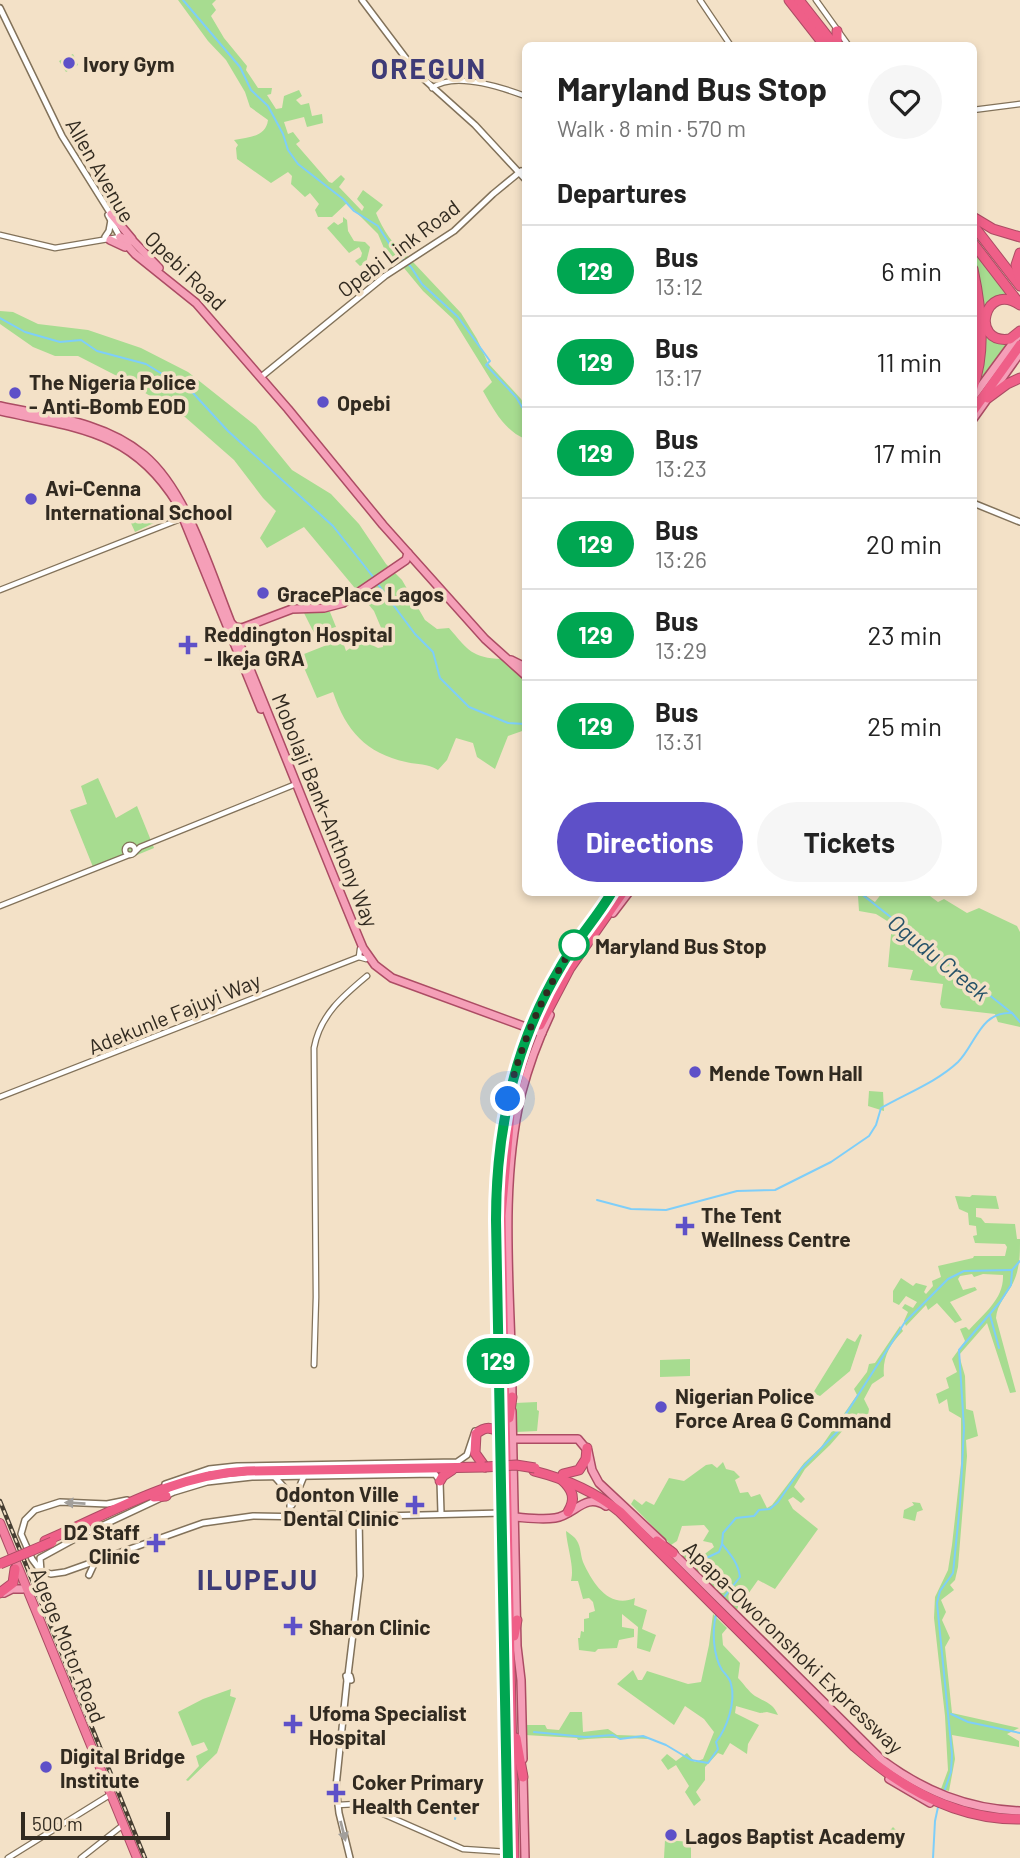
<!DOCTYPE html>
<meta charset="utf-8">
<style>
:root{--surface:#fff;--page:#f6f6f6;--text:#222;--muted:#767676;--line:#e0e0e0;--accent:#5e50c8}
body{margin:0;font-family:Barlow,sans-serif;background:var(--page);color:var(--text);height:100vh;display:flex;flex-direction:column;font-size:26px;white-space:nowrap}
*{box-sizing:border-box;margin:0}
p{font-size:23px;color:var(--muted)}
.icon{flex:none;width:38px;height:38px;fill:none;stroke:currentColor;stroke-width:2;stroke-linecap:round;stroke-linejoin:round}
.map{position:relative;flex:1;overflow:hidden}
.panel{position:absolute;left:522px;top:42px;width:455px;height:854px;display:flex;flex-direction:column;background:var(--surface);border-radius:10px;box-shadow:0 4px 10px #0003}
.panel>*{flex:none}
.badge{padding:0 14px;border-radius:23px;font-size:24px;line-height:46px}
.scale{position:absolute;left:21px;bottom:18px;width:149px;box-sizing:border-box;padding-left:7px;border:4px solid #312a20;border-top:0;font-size:19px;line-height:24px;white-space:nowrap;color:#312a20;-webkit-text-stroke:5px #f3e1c7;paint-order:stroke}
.you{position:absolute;width:35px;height:35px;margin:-18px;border:5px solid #fff;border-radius:50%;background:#1a73e8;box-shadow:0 0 0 10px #1a73e833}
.map>.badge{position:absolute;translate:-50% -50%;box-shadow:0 0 0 4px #fff}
h2{padding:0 35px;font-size:26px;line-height:63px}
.round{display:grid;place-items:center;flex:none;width:74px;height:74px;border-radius:37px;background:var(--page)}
.summary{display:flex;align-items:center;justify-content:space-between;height:119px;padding:0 35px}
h1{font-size:33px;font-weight:700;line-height:52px}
.primary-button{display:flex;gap:14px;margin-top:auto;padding:14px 35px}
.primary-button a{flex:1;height:80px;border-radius:42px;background:var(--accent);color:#fff;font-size:28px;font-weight:700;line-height:80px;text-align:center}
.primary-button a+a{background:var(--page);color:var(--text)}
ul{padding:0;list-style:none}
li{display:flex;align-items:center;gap:21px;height:91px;padding:0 35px;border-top:2px solid var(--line)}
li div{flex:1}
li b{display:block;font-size:26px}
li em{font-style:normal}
li .badge{min-width:77px;font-weight:700;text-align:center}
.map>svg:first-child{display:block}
.green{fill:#a7dc90}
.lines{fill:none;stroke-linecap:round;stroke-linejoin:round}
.stream{stroke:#7ecef9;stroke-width:2}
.tertiary-casing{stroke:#82725a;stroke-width:7}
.secondary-casing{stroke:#82725a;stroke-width:8}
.primary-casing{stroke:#ac4c64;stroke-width:10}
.trunk-casing{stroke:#ac4c64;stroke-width:10}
.motorway-casing{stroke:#ac4c64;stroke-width:11}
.tertiary{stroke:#fff;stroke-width:4.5}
.secondary{stroke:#fff;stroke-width:5}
.primary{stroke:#f59fb8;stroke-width:7}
.trunk{stroke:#f27fa0;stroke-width:8}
.motorway{stroke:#ef5f88;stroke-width:9}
.rail-casing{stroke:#463e32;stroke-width:4.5}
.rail{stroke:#f3e1c7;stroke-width:2;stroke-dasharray:5;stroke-linecap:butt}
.motorway-bridge-casing{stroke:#ac4c64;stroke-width:11;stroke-linecap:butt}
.motorway-bridge{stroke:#ef5f88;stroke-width:9}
.oneway{fill:#a29f9b}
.line-casing{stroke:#fff;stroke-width:16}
.line{stroke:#00a651;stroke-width:10}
.walk{stroke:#312a20;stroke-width:7;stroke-dasharray:0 12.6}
.poi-dot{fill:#5e50c8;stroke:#f3e1c7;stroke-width:2.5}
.stop-dot{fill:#fff;stroke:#00a651;stroke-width:3.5}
.labels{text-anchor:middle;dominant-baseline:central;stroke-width:7;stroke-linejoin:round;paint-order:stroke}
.poi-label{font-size:21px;font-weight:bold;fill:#312a20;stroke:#f3e1c7;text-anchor:start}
.street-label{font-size:21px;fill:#312a20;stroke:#f3e1c7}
.stop-label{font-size:21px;font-weight:bold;fill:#312a20;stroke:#f3e1c7;text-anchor:start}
.water-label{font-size:23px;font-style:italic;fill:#265269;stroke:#f3e1c7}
.district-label{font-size:28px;font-weight:bold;letter-spacing:2px;fill:#3e3b77;stroke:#f3e1c7}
</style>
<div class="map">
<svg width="1020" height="1858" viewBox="0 0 1020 1858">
<rect width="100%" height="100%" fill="#f3e1c7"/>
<!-- green -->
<g class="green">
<path d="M178,0H216L212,4L216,10L211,16L224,38L247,66L246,70L258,88H272L271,94L267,95L276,109L282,108L284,96L299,90L302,96L296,100L301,105L309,103L312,116L322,114L323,123L307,127L304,117L284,122L288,134L293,132L300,141L296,144L329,182L332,183L341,175L345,179L339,187L362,211L364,207L357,199L363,190L383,205L376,213C383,230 394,247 409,257L398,265L386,253L378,234L347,203L332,217H318L315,210L319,204L310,193L305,197L291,184L292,176L288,172L271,183L237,159L236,148L238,145L234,140C249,137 266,137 268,120L250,107L245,92L226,60L208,41Z"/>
<polygon points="73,54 78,65 66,72 59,61"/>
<polygon points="343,217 347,220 348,231 354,241 365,242 370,247 366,263 360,266 355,261 361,257 362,253 359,247 349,253 327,228 334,222 338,225 343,222"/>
<polygon points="973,245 1015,299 990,304 987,333 1013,340 973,393 977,382 977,282 973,263"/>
<path d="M413,262L461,313L477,339L488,363L521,399L525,406V439C504,430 494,410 483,391L492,382L453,319L423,291L404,268Z"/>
<path d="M0,311L13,312L38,324L88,330L141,348L188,372L256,426L292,470L331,494L359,524L386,564L402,580L425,620L437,629L449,628C468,650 472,658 502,659L516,672L525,676V730L508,736L495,769L477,757L473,743L456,738L447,760L438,770C427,763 418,765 406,762C366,753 346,731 333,692L317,698L299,656L342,639L346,651L362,640L378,648L383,647L382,630L374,611L304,527L267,548L260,538L276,511L263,498L234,460L185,417L117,376L78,356H55L33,347L0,324Z"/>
<polygon points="130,510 135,519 155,510 160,520 135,532 126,512"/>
<polygon points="330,612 336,627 315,635 304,613"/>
<polygon points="98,778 116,818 137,806 154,848 137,855 125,854 93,867 70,810 87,804 81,786"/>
<polygon points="855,893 862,893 875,902 882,893 926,893 938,902 944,899 967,913 979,908 1017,926 1020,932 1020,1027 998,1022 995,1014 942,1008 940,1004 943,984 910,980 913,970 888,967 892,924 876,914 859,911 858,896"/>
<polygon points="869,1091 883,1092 884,1111 868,1106"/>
<path d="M972,1195L996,1196L999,1209L976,1208V1217L981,1218L985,1223L1015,1224L1017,1239H1020C1020,1255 1020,1268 1013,1283C1007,1295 997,1304 996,1318L1016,1392L1010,1393L987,1323L959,1355L965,1376L966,1409L973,1411L978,1436L966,1440L967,1456L958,1567L955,1580L950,1585L954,1590L941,1600L946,1612L942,1620L950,1638L945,1647L952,1713L1019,1728L1007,1734L1019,1741V1747L952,1735L955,1759L949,1791L941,1789L948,1770L947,1753L945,1716L934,1618L935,1597L948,1570L952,1545L961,1464V1418L949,1411L947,1399L939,1404L936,1394L949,1388L946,1378L957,1372L952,1359L965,1341L960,1329L966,1327L969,1330C984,1313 1004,1299 1003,1275L983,1274L974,1277L972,1274L960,1276L958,1279L963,1290L975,1287L977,1290L950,1302L962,1320L955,1323L937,1303L928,1310L926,1305L906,1326L904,1321L908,1312L902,1308L905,1304L913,1308L917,1302L906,1296L899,1305L893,1302V1291L901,1278L913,1286L916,1283L927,1286L924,1292L926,1294L933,1286L932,1281L941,1277L938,1266L973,1258L974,1256H1005L1007,1247L1005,1244L975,1243L973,1236L977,1235L976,1226L969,1225L968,1213L959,1209L955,1196L970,1197Z"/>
<path d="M900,1326L903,1331C890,1344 882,1358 884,1376L872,1384L864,1399L869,1409L868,1416L858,1413L830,1445L805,1469L794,1487L805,1499L801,1503L793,1497L788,1500L793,1509L818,1529L775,1589L758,1580L736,1611L681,1556L687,1555L694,1562L714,1547L712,1543L703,1541L709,1531L704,1525L682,1526L677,1541L671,1545L631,1504L634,1499L642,1505L646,1501L654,1505L669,1478L684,1481L706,1465L712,1464L717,1468L723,1462L726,1469L734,1471L740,1477L735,1480L740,1493L748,1492L751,1497L760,1494L767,1508L772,1505L804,1463L821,1447L857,1395L854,1389L867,1372L869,1364L875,1363Z"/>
<polygon points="860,1334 862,1335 850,1371 820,1396 813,1393 847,1338 855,1342"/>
<polygon points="690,1359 690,1376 660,1377 660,1360"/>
<polygon points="537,1402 537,1410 539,1411 537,1431 516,1432 515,1403"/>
<polygon points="912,1502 920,1503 923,1510 917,1512 915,1521 903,1518 904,1510 914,1505"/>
<path d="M566,1531C569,1533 572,1535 575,1538C581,1545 580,1553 583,1562C593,1584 609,1609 635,1598L634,1605L647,1610L642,1629L656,1635L650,1652L637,1648L638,1627L622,1614V1627L634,1629V1637L619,1640L617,1648L598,1649L595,1652L579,1650L578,1638H580L581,1631L584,1632V1619L589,1618V1613L595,1611L593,1602L589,1598L583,1599L578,1581H571C575,1568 567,1547 566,1531Z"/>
<path d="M713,1614L727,1628L722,1634L723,1645L740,1663L738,1678C743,1683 749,1692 755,1696C765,1702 773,1703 778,1715L767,1712L760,1713L736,1706L735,1713L759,1725L748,1744L747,1754L730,1743L723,1755L718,1753L705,1767V1780L696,1792L701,1800L694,1806L685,1792L689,1786L676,1765L668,1770L661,1760L667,1754L676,1761L687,1753L695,1762L703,1759L714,1732L704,1719L685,1706L674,1725L617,1684L633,1670L638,1680H642L647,1671L688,1684L701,1682L709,1645Z"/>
<polygon points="231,1689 230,1696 236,1698 217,1753 188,1781 186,1780 199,1766 196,1756 208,1750 204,1742 192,1746 178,1712 203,1699"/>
<path d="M570,1712H582L583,1732L608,1729L617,1735L645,1736L649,1739C625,1738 602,1737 578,1740L577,1738L525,1735V1725H545L547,1729L559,1730Z"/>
<polygon points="893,1827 900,1834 894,1846 878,1837 880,1831 886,1835"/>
<polygon points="665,1840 691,1842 691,1858 664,1858"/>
</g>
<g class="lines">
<!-- stream -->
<g class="stream">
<polyline points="183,0 240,67 251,90 268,106 283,134 288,150 298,164 343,199 354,211 378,226 392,248 411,267 422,284 458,317 490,361 486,365 516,397 525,412"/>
<polyline points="0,318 25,332 60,342 81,340 97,351 146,364 193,393 228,431 333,526 374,578"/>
<polyline points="377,583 415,634 433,652 440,678 469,707 508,723 525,724"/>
<polyline points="859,892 1012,1013 1020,1022"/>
<path d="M597,1200L631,1209L666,1210L737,1191L775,1190L831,1162L869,1136L876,1125L881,1108C905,1094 937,1082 958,1062C976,1044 980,1011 1012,1013"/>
<polyline points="990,1315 999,1348"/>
<path d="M722,1544C731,1555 738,1563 740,1577L724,1597"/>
<polyline points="694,1568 702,1560 719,1552 722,1544 723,1533 736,1518 754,1516 759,1510 770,1509 778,1502 801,1469 838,1431 844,1417 905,1322 948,1279 964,1271 1012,1270"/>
<polyline points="951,1714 968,1722 1020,1733"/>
<path d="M534,1732L585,1737L613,1735L620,1739L643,1736L666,1745L691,1760L708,1763L718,1749L716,1742C727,1728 736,1702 731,1684C730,1678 725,1674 722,1670C713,1655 712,1631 716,1615"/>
<polyline points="944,1792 951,1772 952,1754 937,1603 940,1591 953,1573 960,1504 964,1428 959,1350 1000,1302 1011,1285 1012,1270 1020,1261"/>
<polyline points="455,1819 458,1804"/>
<polyline points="933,1858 935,1821 938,1807"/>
</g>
<!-- tertiary casing -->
<g class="tertiary-casing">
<g id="tertiary">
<polyline points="700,0 731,46"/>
<polyline points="816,0 849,46"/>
<path d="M432,88C454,71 501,87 525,96"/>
<polyline points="973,110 1020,104"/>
<polyline points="0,235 55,248 120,237"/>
<polyline points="0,590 183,518"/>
<circle cx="130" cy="850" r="5"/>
<polyline points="135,852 140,847 296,784"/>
<polyline points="0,906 129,855"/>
<polyline points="359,957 360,949"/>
<polyline points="0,1097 359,957 366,959"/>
<path d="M314,1365L316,1297L314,1048C320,1015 343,996 367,976"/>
<polyline points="338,1805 356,1804 365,1806 463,1849 508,1852"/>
<polyline points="8,1858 108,1796"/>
<polyline points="81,1858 123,1825"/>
</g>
</g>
<!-- secondary casing -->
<g class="secondary-casing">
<g id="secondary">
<polyline points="362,0 417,73 475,125 525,179"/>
<polyline points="0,8 62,136 112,216"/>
<polyline points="108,215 120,237"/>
<polyline points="105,237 109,231 111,220"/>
<polyline points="261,377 385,276 454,231 493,194 521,171"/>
<polyline points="973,503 1020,522"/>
<polyline points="274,1476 290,1494 290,1517"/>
<polyline points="165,1484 209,1469 237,1466 457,1462 467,1455 475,1431"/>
<polyline points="292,1505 304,1476"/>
<polyline points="41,1571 32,1559 21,1534 25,1520 35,1510 60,1502 107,1504 127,1500"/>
<polyline points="41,1571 51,1574 65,1572 203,1523 253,1516 309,1517 331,1514 381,1516 503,1513"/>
<polyline points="41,1571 40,1558 82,1535 174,1492 207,1482 252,1477 435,1474 440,1481 441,1513"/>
<polyline points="89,1575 95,1562"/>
<polyline points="348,1675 360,1576 359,1515"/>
<polygon points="346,1676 350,1676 351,1680 347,1680"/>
<polyline points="347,1680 336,1787 339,1813 350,1858"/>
</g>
</g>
<!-- primary casing -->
<g class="primary-casing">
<g id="primary">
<polyline points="111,214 132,239"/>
<polyline points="120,237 135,254 196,303 288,409 383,525 485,639 525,675"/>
<polyline points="120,237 134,242 159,268"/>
<polyline points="110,240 125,247"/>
<polyline points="973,397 1018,336"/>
<path d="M0,406C50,417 103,421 144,455C187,491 210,571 231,623C276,731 318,840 363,948L375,965L392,978L542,1033"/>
<path d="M0,411C76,428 132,430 177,503L261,709"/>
<polyline points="973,419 1020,353"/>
<polyline points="232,624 235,627 242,628 292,609 324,608 343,603 406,560 408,553"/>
<polyline points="511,660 525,667"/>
<polyline points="613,913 629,892"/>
<path d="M512,1399C512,1299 498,1194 521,1095C528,1068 538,1040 550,1015"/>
<polyline points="512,1411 517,1646 521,1680 523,1759"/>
<polyline points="513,1439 578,1439 588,1451 592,1470 599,1483 662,1542"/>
<path d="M502,1469C497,1424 500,1377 498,1331C493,1198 491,1090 558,970C573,944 593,921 610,896"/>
<path d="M515,1517C528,1518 542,1520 555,1518C575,1515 585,1492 606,1506"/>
<path d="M671,1551L882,1760C924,1791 967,1809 1020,1811"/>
<polyline points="504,1562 508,1858"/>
<polyline points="4,1593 12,1589 23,1589"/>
<polyline points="523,1775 525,1858"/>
<polyline points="889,1779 930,1803"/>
</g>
</g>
<!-- trunk casing -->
<g class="trunk-casing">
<polyline id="trunk" points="0,1523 137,1858"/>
</g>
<!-- motorway casing -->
<g class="motorway-casing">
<g id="motorway">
<polyline points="789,0 825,46"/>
<polyline points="799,0 835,46"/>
<polyline points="837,46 837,31"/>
<polyline points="973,217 993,229 1020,237"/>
<polyline points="973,225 1020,286"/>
<polyline points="973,243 1019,303"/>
<path d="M973,269C981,306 987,351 973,387"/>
<polyline points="1020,280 1016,265 1020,253"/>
<path d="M1020,305C984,280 969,345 1010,339L1020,331"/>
<polyline points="988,398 1007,384 1020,378"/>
<polyline points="973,411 1020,345"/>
<polyline points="609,898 615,892"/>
<polyline points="581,943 584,931"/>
<polyline points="540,1025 570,968 623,892"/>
<polyline points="509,1418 512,1397"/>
<path d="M485,1467L475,1453L476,1434C483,1428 489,1426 497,1431L500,1441"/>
<path d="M534,1471C566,1479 594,1491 620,1512L855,1747C901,1788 956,1820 1020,1819"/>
<polyline points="563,1474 579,1470 586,1459 587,1448"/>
<path d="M562,1480C573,1490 576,1499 568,1512"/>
<polyline points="440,1481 443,1476 452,1470"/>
<polyline points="154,1497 166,1496"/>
<path d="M45,1541C113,1512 172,1475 247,1471L485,1467"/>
<polyline points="657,1541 673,1553"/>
<polyline points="0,1593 13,1583 15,1569"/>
<polyline points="514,1636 517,1620"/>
<polyline points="516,1738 523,1777"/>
<polyline points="514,1858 501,1216 511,1102 529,1039"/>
</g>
</g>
<!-- tertiary -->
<use href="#tertiary" class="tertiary"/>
<!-- secondary -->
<use href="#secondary" class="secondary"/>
<!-- primary -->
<use href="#primary" class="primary"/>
<!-- trunk -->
<use href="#trunk" class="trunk"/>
<!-- motorway -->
<use href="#motorway" class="motorway"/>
<!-- rail casing -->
<g class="rail-casing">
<polyline id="rail" points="0,1501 145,1858"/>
</g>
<!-- rail -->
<use href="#rail" class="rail"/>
<!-- motorway-bridge casing -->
<g class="motorway-bridge-casing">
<g id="motorway-bridge">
<polyline points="485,1467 516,1465 535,1468"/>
<polyline points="0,1564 52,1542"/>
</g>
</g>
<!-- motorway-bridge -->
<use href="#motorway-bridge" class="motorway-bridge"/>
</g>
<!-- one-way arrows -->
<defs><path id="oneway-solid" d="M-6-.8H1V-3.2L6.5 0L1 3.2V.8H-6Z" transform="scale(1.75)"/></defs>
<g class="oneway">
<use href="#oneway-solid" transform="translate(75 1503) rotate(-177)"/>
<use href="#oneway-solid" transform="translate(343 1831) rotate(76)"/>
</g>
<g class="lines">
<!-- line casing -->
<g class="line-casing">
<path id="line" d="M508,1858L496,1220C496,1131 514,1045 560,968C575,941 596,919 612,892"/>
</g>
<!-- line -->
<use href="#line" class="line"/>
<!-- walk -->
<path class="walk" d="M508,1099C520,1044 544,992 574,945"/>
</g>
<!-- markers -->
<g class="poi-dot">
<circle cx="69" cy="63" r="7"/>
<circle cx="15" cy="393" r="7"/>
<circle cx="323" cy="402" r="7"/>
<circle cx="31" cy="499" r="7"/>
<circle cx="263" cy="593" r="7"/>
<path d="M184.5 634.5h7v7h7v7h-7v7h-7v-7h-7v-7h7z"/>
<circle cx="695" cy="1072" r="7"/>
<path d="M681.5 1215.5h7v7h7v7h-7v7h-7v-7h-7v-7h7z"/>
<circle cx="661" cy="1407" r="7"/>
<path d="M411.5 1494.5h7v7h7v7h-7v7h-7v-7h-7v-7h7z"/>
<path d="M152.5 1532.5h7v7h7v7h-7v7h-7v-7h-7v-7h7z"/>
<path d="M289.5 1615.5h7v7h7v7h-7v7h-7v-7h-7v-7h7z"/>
<path d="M289.5 1713.5h7v7h7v7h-7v7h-7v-7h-7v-7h7z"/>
<circle cx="46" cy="1767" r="7"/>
<path d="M332.5 1782.5h7v7h7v7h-7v7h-7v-7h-7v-7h7z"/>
<circle cx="671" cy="1835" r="7"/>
</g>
<circle class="stop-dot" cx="574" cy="945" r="14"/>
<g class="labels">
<!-- poi labels -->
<g class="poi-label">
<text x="83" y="63">Ivory Gym</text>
<text x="29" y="381">The Nigeria Police<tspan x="29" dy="24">- Anti-Bomb EOD</tspan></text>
<text x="337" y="402">Opebi</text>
<text x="45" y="487">Avi-Cenna<tspan x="45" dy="24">International School</tspan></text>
<text x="277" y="593">GracePlace Lagos</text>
<text x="204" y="633">Reddington Hospital<tspan x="204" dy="24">- Ikeja GRA</tspan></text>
<text x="709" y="1072">Mende Town Hall</text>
<text x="701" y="1214">The Tent<tspan x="701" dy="24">Wellness Centre</tspan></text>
<text x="675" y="1395">Nigerian Police<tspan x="675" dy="24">Force Area G Command</tspan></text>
<text x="399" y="1493" text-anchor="end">Odonton Ville<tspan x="399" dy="24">Dental Clinic</tspan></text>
<text x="140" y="1531" text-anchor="end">D2 Staff<tspan x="140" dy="24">Clinic</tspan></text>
<text x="309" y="1626">Sharon Clinic</text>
<text x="309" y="1712">Ufoma Specialist<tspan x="309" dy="24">Hospital</tspan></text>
<text x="60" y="1755">Digital Bridge<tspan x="60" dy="24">Institute</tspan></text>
<text x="352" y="1781">Coker Primary<tspan x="352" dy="24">Health Center</tspan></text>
<text x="685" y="1835">Lagos Baptist Academy</text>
</g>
<!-- street labels -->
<g class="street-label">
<text transform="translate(101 170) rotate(60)">Allen Avenue</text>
<text transform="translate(398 248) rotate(-37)">Opebi Link Road</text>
<text transform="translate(186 270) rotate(44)">Opebi Road</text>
<text transform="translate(326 810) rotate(68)">Mobolaji Bank-Anthony Way</text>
<text transform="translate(174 1013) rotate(-22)">Adekunle Fajuyi Way</text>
<text transform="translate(69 1645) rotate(68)">Agege Motor Road</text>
<text transform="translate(794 1647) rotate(44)">Apapa-Oworonshoki Expressway</text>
</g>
<!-- stop labels -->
<g class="stop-label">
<text x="595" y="945">Maryland Bus Stop</text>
</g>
<!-- water labels -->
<g class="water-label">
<text transform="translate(939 957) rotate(39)">Ogudu Creek</text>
</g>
<!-- district labels -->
<g class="district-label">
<text x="429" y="68">OREGUN</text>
<text x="258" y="1579">ILUPEJU</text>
</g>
</g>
</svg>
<div class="scale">500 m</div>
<div class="you" style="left:508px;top:1099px"></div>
<b class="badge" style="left:498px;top:1361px;background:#00a651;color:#fff">129</b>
<section class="panel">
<div class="summary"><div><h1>Maryland Bus Stop</h1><p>Walk · 8 min · 570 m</p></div><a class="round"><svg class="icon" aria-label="heart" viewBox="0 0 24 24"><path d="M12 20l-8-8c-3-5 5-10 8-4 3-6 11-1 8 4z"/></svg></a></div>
<h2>Departures</h2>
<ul>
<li><span class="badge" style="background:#00a651;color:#fff">129</span><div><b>Bus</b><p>13:12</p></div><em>6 min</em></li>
<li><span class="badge" style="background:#00a651;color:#fff">129</span><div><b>Bus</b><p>13:17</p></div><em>11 min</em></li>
<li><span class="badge" style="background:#00a651;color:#fff">129</span><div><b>Bus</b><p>13:23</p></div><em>17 min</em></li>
<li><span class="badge" style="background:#00a651;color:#fff">129</span><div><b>Bus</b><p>13:26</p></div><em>20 min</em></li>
<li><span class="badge" style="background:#00a651;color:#fff">129</span><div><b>Bus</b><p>13:29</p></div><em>23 min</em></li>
<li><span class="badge" style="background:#00a651;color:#fff">129</span><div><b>Bus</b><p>13:31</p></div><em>25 min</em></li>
</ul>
<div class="primary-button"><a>Directions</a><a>Tickets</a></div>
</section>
</div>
